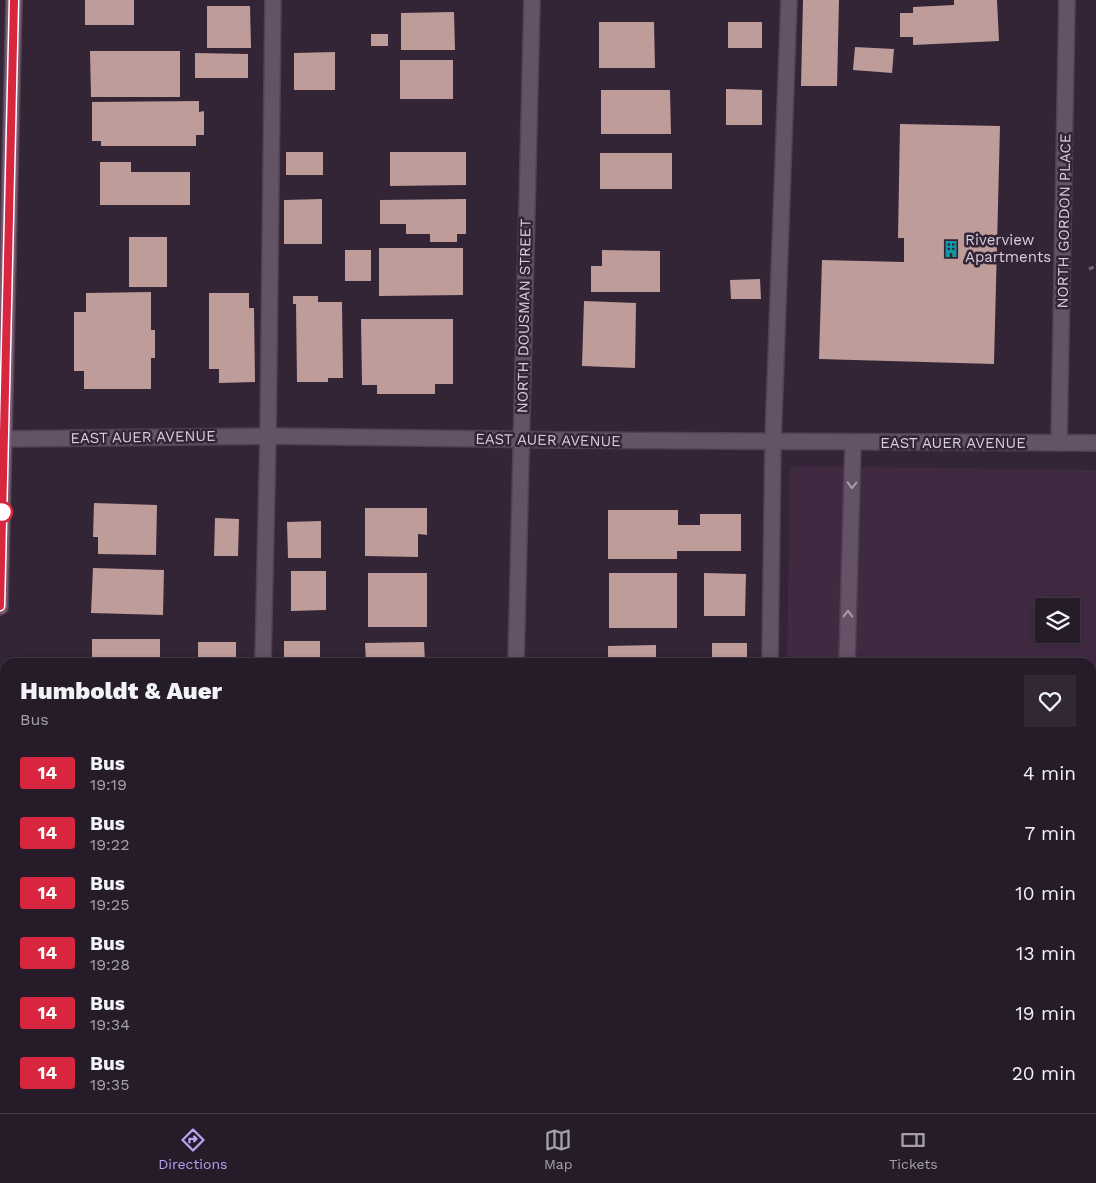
<!DOCTYPE html>
<style>
:root{--surface:#261b28;--page:#322834;--text:#f1f3f6;--muted:#a4a1a8;--line:#423945;--accent:#bca0f2}
body{margin:0;font-family:"Work Sans",sans-serif;background:var(--page);color:var(--text);height:100vh;display:flex;flex-direction:column;font-size:19px;white-space:nowrap}
*{box-sizing:border-box;margin:0}
p{font-size:16px;color:var(--muted)}
.icon{flex:none;width:28px;height:28px;fill:none;stroke:currentColor;stroke-width:2;stroke-linecap:round;stroke-linejoin:round}
.map{position:relative;flex:1;overflow:hidden}
.panel{position:absolute;left:0px;top:658px;width:1096px;height:456px;display:flex;flex-direction:column;background:var(--surface);border-radius:15px 15px 0 0;box-shadow:0 2px 8px #0003,0 0 0 1px var(--line)}
.panel>*{flex:none}
.badge{padding:0 10px;border-radius:4px;font-size:18px;line-height:32px}
.fabs{position:absolute;left:1035px;top:598px;display:grid;gap:10px}
.fabs a{display:grid;place-items:center;width:45px;height:45px;border-radius:0px;background:var(--surface);box-shadow:0 2px 8px #0003,0 0 0 1px var(--line);font-size:25px}
.map>.badge{position:absolute;translate:-50% -50%;box-shadow:0 0 0 2px #fff}
.round{display:grid;place-items:center;flex:none;width:52px;height:52px;border-radius:0px;background:var(--page)}
.overview{display:flex;align-items:center;justify-content:space-between;height:85px;padding:0 20px}
h1{font-size:24px;font-weight:800;line-height:38px}
ul{padding:0;list-style:none}
li{display:flex;align-items:center;gap:15px;height:60px;padding:0 20px}
li div{flex:1}
li b{display:block;font-size:19px}
li em{font-style:normal}
li .badge{min-width:55px;font-weight:700;text-align:center}
.dock{display:flex;justify-content:space-around;align-items:center;height:70px;border-top:1px solid var(--line);background:var(--surface);font-size:14px;color:var(--muted)}
.dock a{display:grid;justify-items:center;gap:2px}
.dock .on{color:var(--accent)}
.map>svg:first-child{display:block}
.built{fill:#3f2a42;fill-rule:evenodd}
.building{fill:#bd9c99}
.lines{fill:none;stroke-linecap:round;stroke-linejoin:round}
.service-casing{stroke:#504252;stroke-width:18}
.minor-casing{stroke:#504252;stroke-width:18}
.secondary-casing{stroke:#504252;stroke-width:18}
.path{stroke:#736676;stroke-width:3;stroke-dasharray:5 2.5;stroke-linecap:butt}
.service{stroke:#645267;stroke-width:15}
.minor{stroke:#645267;stroke-width:15}
.secondary{stroke:#805a73;stroke-width:15}
.oneway{stroke:#aa9cac}
.line-casing{stroke:#fff;stroke-width:11}
.line{stroke:#d7263d;stroke-width:8}
.stop-dot{fill:#fff;stroke:#d7263d;stroke-width:2.5}
.labels{text-anchor:middle;dominant-baseline:central;stroke-width:5;stroke-linejoin:round;paint-order:stroke}
.street-label{font-size:15px;fill:#d8ceda;stroke:#332436}
.poi-label{font-size:15px;fill:#d8ceda;stroke:#332436;text-anchor:start}
</style>
<div class="map">
<svg width="1096" height="1113" viewBox="0 0 1096 1113">
<rect width="100%" height="100%" fill="#332436"/>
<!-- built -->
<path class="built" d="M790,466L1096,470V1113H780V1109H1091V662H787ZM1044,606H1071V634H1044Z"/>
<!-- building -->
<g class="building">
<rect x="85" y="0" width="49" height="25"/>
<polygon points="803,0 839,0 837,86 801,86"/>
<polygon points="954,0 997,0 999,41 913,45 913,37 900,37 900,13 913,13 913,7 954,5"/>
<polygon points="207,6 250,6 251,48 207,48"/>
<polygon points="454,12 455,50 401,50 401,13"/>
<polygon points="599,22 654,22 655,68 599,68"/>
<rect x="728" y="22" width="34" height="26"/>
<rect x="371" y="34" width="17" height="12"/>
<polygon points="855,47 894,49 892,73 853,70"/>
<polygon points="90,51 180,51 180,97 91,97"/>
<polygon points="335,52 335,90 294,90 294,53"/>
<polygon points="195,53 248,54 248,78 195,78"/>
<rect x="400" y="60" width="53" height="39"/>
<polygon points="726,89 762,90 762,125 726,125"/>
<polygon points="601,90 670,90 671,134 601,134"/>
<polygon points="199,101 199,112 204,111 204,135 196,135 196,146 101,146 101,141 92,141 92,102"/>
<polygon points="900,124 1000,126 994,364 819,359 822,260 904,262 904,238 898,238"/>
<rect x="286" y="152" width="37" height="23"/>
<polygon points="390,152 466,152 466,185 390,186"/>
<rect x="600" y="153" width="72" height="36"/>
<polygon points="100,162 131,162 131,172 190,172 190,205 100,205"/>
<polygon points="322,199 322,244 284,244 284,200"/>
<polygon points="466,199 466,234 457,234 457,242 430,242 430,234 406,234 406,224 380,224 380,200"/>
<rect x="129" y="237" width="38" height="50"/>
<polygon points="379,248 463,248 463,295 379,296"/>
<rect x="345" y="250" width="26" height="31"/>
<polygon points="602,250 660,251 660,292 591,292 591,266 602,266"/>
<polygon points="760,279 761,299 731,299 730,280"/>
<polygon points="151,292 151,330 155,330 155,358 151,358 151,389 84,389 84,371 74,371 74,312 86,312 86,293"/>
<polygon points="209,293 249,293 249,308 254,308 255,382 219,383 219,369 209,369"/>
<polygon points="293,296 318,296 318,302 342,302 343,378 328,378 328,382 297,382 296,304 293,304"/>
<polygon points="584,301 636,303 635,368 582,366"/>
<polygon points="361,319 453,319 453,384 435,384 435,394 377,394 377,385 362,385"/>
<polygon points="94,503 157,505 156,555 98,554 98,537 93,537"/>
<polygon points="365,508 427,508 427,535 418,534 418,557 365,556"/>
<polygon points="608,510 678,510 678,525 700,525 700,514 741,514 741,551 677,551 677,559 608,559"/>
<polygon points="215,518 239,519 238,556 214,556"/>
<polygon points="321,521 321,558 288,558 287,522"/>
<polygon points="93,568 164,570 163,615 91,613"/>
<polygon points="291,571 326,571 326,610 291,611"/>
<rect x="368" y="573" width="59" height="54"/>
<rect x="609" y="573" width="68" height="55"/>
<polygon points="704,573 746,574 745,616 704,616"/>
<rect x="92" y="639" width="68" height="23"/>
<rect x="284" y="641" width="36" height="21"/>
<rect x="198" y="642" width="38" height="20"/>
<polygon points="424,642 425,662 366,662 365,643"/>
<rect x="712" y="643" width="35" height="19"/>
<polygon points="656,645 656,662 608,662 608,646"/>
<polygon points="1091,963 1096,963 1096,1113 842,1113 842,1109 1091,1109"/>
<rect x="76" y="1109" width="100" height="4"/>
<rect x="273" y="1109" width="39" height="2"/>
<rect x="357" y="1109" width="61" height="4"/>
<rect x="589" y="1109" width="65" height="4"/>
<polygon points="702,1109 741,1109 740,1113 702,1113"/>
</g>
<g class="lines">
<!-- service casing -->
<g class="service-casing">
<g id="service">
<polyline points="263,662 268,436 273,0"/>
<polyline points="770,662 773,441 789,0"/>
<polyline points="847,662 853,443"/>
<polyline points="1091,885 1096,885"/>
<polyline points="253,1113 253,1109"/>
<polyline points="763,1113 763,1109"/>
<polyline points="834,1113 834,1109"/>
</g>
</g>
<!-- minor casing -->
<g class="minor-casing">
<g id="minor">
<polyline points="0,439 268,436 557,440 1096,443"/>
<polyline points="1059,443 1067,0"/>
<polyline points="516,662 532,0"/>
<polyline points="506,1113 506,1109"/>
</g>
</g>
<!-- secondary casing -->
<g class="secondary-casing">
<polyline id="secondary" points="0,607 14,0"/>
</g>
<!-- path -->
<polyline class="path" points="1089,269 1096,266"/>
<!-- service -->
<use href="#service" class="service"/>
<!-- minor -->
<use href="#minor" class="minor"/>
<!-- secondary -->
<use href="#secondary" class="secondary"/>
</g>
<!-- one-way arrows -->
<defs><path id="oneway-chevron" d="M-2-3.5L2.5 0L-2 3.5" fill="none" stroke-width="1.6" stroke-linecap="round" stroke-linejoin="round" transform="scale(1.25)"/></defs>
<g class="oneway">
<use href="#oneway-chevron" transform="translate(852 485) rotate(92)"/>
<use href="#oneway-chevron" transform="translate(848 614) rotate(-88)"/>
</g>
<g class="lines">
<!-- line casing -->
<g class="line-casing">
<polyline id="line" points="0,606 14,0"/>
</g>
<!-- line -->
<use href="#line" class="line"/>
</g>
<!-- icons -->
<defs>
<g id="building-bare" transform="scale(1.35)"><path d="M-4-6H4V6H1V3H-1V6H-4ZM-2.5-4.3h1.7v1.8h-1.7ZM.8-4.3h1.7v1.8H.8ZM-2.5-1h1.7V.8h-1.7ZM.8-1h1.7V.8H.8Z" fill="#0f9aa8" stroke="#332436" stroke-width="2.5" paint-order="stroke"/></g>
</defs>
<g fill-rule="evenodd">
<use href="#building-bare" x="951" y="249"/>
</g>
<!-- markers -->
<circle class="stop-dot" cx="2" cy="512" r="10"/>
<g class="labels">
<!-- street labels -->
<g class="street-label">
<text transform="translate(1064 221) rotate(-89)">NORTH GORDON PLACE</text>
<text transform="translate(524 316) rotate(-89)">NORTH DOUSMAN STREET</text>
<text transform="translate(143 437) rotate(-1)">EAST AUER AVENUE</text>
<text transform="translate(548 440) rotate(1)">EAST AUER AVENUE</text>
<text x="953" y="443">EAST AUER AVENUE</text>
</g>
<!-- poi labels -->
<g class="poi-label">
<text x="965" y="240">Riverview<tspan x="965" dy="17">Apartments</tspan></text>
</g>
</g>
</svg>
<div class="fabs">
<a><svg class="icon" aria-label="layers" viewBox="0 0 24 24"><path d="M12 4l9 5-9 5-9-5zM3 14l9 5 9-5"/></svg></a>
</div>
<section class="panel">
<div class="overview"><div><h1>Humboldt &amp; Auer</h1><p>Bus</p></div><a class="round"><svg class="icon" aria-label="heart" viewBox="0 0 24 24"><path d="M12 20l-8-8c-3-5 5-10 8-4 3-6 11-1 8 4z"/></svg></a></div>
<ul>
<li><span class="badge" style="background:#d7263d;color:#fff">14</span><div><b>Bus</b><p>19:19</p></div><em>4 min</em></li>
<li><span class="badge" style="background:#d7263d;color:#fff">14</span><div><b>Bus</b><p>19:22</p></div><em>7 min</em></li>
<li><span class="badge" style="background:#d7263d;color:#fff">14</span><div><b>Bus</b><p>19:25</p></div><em>10 min</em></li>
<li><span class="badge" style="background:#d7263d;color:#fff">14</span><div><b>Bus</b><p>19:28</p></div><em>13 min</em></li>
<li><span class="badge" style="background:#d7263d;color:#fff">14</span><div><b>Bus</b><p>19:34</p></div><em>19 min</em></li>
<li><span class="badge" style="background:#d7263d;color:#fff">14</span><div><b>Bus</b><p>19:35</p></div><em>20 min</em></li>
</ul>
</section>
</div>
<nav class="dock">
<a class="on"><svg class="icon" aria-label="directions" viewBox="0 0 24 24"><path d="M12 3l9 9-9 9-9-9zM9 14v-3h6M13 9l2 2-2 2"/></svg>Directions</a>
<a><svg class="icon" aria-label="map" viewBox="0 0 24 24"><path d="M3 6l6-2 6 2 6-2v14l-6 2-6-2-6 2zM9 4v14M15 6v14"/></svg>Map</a>
<a><svg class="icon" aria-label="tickets" viewBox="0 0 24 24"><path d="M3 7h18v10H3zM15 7v10"/></svg>Tickets</a>
</nav>
